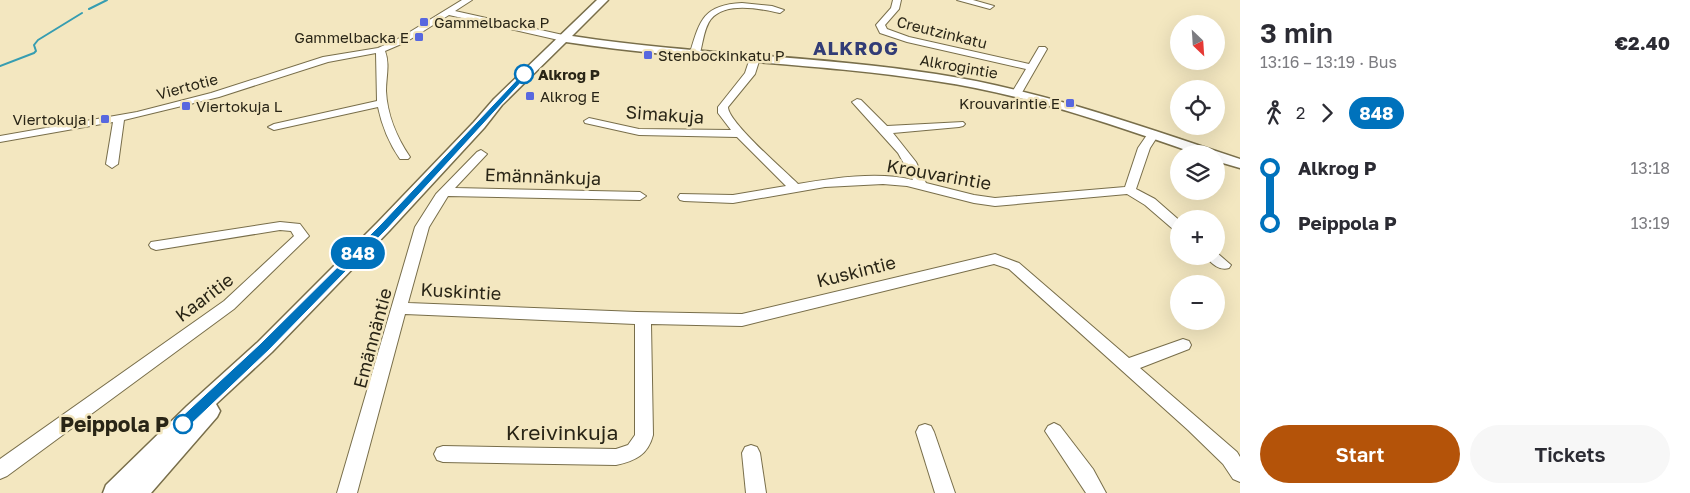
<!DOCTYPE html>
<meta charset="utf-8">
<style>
:root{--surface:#fff;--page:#f7f7f7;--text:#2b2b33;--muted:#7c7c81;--accent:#b45309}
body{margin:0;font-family:"Golos Text",sans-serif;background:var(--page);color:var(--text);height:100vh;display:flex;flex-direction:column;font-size:19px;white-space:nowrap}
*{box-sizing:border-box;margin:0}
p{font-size:16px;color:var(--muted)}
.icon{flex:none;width:28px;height:28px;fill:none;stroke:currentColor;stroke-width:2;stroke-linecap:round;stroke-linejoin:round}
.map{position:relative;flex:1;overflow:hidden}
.drawer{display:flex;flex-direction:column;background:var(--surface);width:450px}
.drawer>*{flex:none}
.badge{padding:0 10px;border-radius:16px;font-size:18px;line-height:32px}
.needle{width:32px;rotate:155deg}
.fabs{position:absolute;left:1170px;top:15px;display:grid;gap:10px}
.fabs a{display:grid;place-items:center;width:55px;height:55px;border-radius:50%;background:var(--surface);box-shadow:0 5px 20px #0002;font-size:25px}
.map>.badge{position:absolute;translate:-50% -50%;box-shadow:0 0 0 2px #fff}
.legs{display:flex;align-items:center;gap:8px;height:55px;padding:0 20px;font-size:16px}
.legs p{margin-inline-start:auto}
.headline{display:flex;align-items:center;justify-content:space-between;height:85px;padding:0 20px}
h1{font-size:28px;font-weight:600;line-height:38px}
.action{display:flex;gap:10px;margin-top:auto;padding:10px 20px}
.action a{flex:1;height:58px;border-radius:30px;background:var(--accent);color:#fff;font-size:20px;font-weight:600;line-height:58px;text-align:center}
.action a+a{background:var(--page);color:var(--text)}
ul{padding:0 20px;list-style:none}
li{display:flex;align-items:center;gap:18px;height:55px;font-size:19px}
li i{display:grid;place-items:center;width:8px;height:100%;margin:0 6px;background:currentColor}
li i::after{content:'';width:12px;height:12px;margin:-6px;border:4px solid;border-radius:50%;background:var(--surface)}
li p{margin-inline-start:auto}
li:first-child i{background:linear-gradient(#0000 50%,currentColor 0)}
li:last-child i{background:linear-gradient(currentColor 50%,#0000 0)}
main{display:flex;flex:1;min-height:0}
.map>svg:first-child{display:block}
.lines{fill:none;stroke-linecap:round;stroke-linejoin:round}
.stream{stroke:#369db1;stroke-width:2}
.minor-casing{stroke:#786e4a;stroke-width:2}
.tertiary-casing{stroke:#786e4a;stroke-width:3}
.minor{fill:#fff;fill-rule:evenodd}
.tertiary{fill:#fff;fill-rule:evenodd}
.line-1{fill:#0072bc;stroke:#fff}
.poi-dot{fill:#5868df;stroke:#f3e7c0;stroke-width:2}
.stop-1-dot{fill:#fff;stroke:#0072bc;stroke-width:2.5}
.labels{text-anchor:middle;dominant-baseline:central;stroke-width:5;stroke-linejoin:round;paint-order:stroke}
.far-poi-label{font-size:15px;fill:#292516;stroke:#f3e7c0;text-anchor:start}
.far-street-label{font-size:15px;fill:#292516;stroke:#f3e7c0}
.far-stop-label{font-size:15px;font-weight:bold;fill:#292516;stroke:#f3e7c0;text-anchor:start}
.street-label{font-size:18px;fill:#292516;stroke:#f3e7c0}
.far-district-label{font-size:19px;font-weight:bold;letter-spacing:1px;fill:#323c76;stroke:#f3e7c0}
.near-stop-label{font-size:21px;font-weight:bold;fill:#292516;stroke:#f3e7c0;text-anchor:end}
.near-street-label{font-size:21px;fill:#292516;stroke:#f3e7c0}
</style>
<main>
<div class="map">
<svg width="1240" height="493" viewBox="0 0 1240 493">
<rect width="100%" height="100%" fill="#f3e7c0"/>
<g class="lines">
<!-- stream -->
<g class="stream">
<polyline points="89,9 107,0"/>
<polyline points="0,66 34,53 36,51 34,45 38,40 82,13"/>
</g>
<!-- minor casing -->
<g class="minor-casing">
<g id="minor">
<path d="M462,0H472L455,11L563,35L568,38L563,41L449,15L406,42L385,51C390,64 386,77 386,91C387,114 397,138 410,157L408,159H400C389,143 382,126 378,107L274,130L268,127L274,124L377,101L376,53L328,62L219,97L124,120L118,164L112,168L106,164L113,122L0,142V136L137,112L211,93L323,57L378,48L400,38Z"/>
<polygon points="893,0 901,0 899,9 885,25 887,29 909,37 1029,64 1039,47 1045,47 1047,49 1020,96 1012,96 1011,94 1026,69 907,42 880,33 876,25 891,8"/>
<polygon points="957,0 973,0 994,6 990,9"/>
<path d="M742,3L772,6L784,10L780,13C761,9 726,1 711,19C704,28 703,42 700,53L695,56L692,55L690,53C700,19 704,5 742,3Z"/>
<path d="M755,55L760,58L755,74L728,107C728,122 785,171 798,184C832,178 879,171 913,180L898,153L852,102L857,99L861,100L887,126L963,122L965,124L963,126L959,127L893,133L916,162L926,183L974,195L995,198L1125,187L1138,148L1149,132L1153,131L1159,134L1150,148L1136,189L1155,199L1179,220V231L1174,230L1145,205L1127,194L995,206L974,203L907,186L883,184L825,187L733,203L684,201L680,200L678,197L680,194L733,195L786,186L737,137L639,135L585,123L584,121L589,118L639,129L731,130L718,113V107L745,73L750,58Z"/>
<path d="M481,150L487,154L455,188L640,192L646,196L640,200L448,196L429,227L408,303L637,312L742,314L995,254L1019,263L1129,358L1183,339L1189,341L1191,345L1189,349L1140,368L1237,452L1240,457V482L1233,479L1223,464L1188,430L1009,269L994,264L742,326L651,324L653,435C648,455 635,461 616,465L443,462L437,460L434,454L437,448L443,446L616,449L628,445L635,435V324L405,314L357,493H337L415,227L436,194L477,152Z"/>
<polygon points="280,222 300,224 309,236 234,309 7,476 0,479 0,459 224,301 294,236 291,231 280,230 156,250 151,248 149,245 151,242"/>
<path d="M1216,252L1231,265L1229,268C1220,271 1211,264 1206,256H1216Z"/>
<polygon points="1054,423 1060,426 1093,469 1106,493 1086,493 1045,431 1048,426"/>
<polygon points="925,424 931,426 934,432 955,493 935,493 916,432 919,426"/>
<polygon points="751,445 757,447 760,453 766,493 746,493 742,453 745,447"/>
</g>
</g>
<!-- tertiary casing -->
<g class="tertiary-casing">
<path id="tertiary" d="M597,0H608L572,36C693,55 815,55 936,74C1041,90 1140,126 1240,159V168L1216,161V154H1197C1111,124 1025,94 935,81C813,62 689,61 566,42L502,105L484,128L389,231L272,352L216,404L220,411L217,417L151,493H103L106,485L187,406L258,342L377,223L474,122L494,99Z"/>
</g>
<!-- minor -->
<use href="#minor" class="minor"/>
<!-- tertiary -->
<use href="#tertiary" class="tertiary"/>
</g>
<!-- line-1 -->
<polygon class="line-1" points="524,72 528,74 527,76 387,229 269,350 187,428 183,429 178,428 176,424 178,420 261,343 380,225"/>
<!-- markers -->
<g class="poi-dot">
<rect x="419" y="17" width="10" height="10" rx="2.5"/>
<rect x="414" y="32" width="10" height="10" rx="2.5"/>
<rect x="643" y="50" width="10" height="10" rx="2.5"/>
<rect x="525" y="91" width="10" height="10" rx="2.5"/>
<rect x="1065" y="98" width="10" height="10" rx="2.5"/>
<rect x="181" y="101" width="10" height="10" rx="2.5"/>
<rect x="100" y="114" width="10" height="10" rx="2.5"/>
</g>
<g class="stop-1-dot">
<circle cx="524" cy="74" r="9"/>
<circle cx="183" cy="424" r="9"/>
</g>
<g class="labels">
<!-- far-poi labels -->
<g class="far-poi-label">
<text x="434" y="22">Gammelbacka P</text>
<text x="409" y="37" text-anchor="end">Gammelbacka E</text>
<text x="658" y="55">Stenbockinkatu P</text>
<text x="540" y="96">Alkrog E</text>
<text x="1060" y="103" text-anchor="end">Krouvarintie E</text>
<text x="196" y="106">Viertokuja L</text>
<text x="95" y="119" text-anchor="end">Viertokuja I</text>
</g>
<!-- far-street labels -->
<g class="far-street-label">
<text transform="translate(942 32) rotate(14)">Creutzinkatu</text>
<text transform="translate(959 66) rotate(10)">Alkrogintie</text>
<text transform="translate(187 86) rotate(-15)">Viertotie</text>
</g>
<!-- far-stop labels -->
<g class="far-stop-label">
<text x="538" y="74">Alkrog P</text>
</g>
<!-- street labels -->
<g class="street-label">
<text transform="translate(665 114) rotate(4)">Simakuja</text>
<text transform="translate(939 174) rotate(10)">Krouvarintie</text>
<text transform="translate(543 176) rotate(2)">Emännänkuja</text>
<text transform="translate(856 271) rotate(-14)">Kuskintie</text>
<text transform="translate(461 291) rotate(3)">Kuskintie</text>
<text transform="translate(204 297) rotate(-37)">Kaaritie</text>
<text transform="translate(372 338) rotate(-75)">Emännäntie</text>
</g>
<!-- far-district labels -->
<g class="far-district-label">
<text x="856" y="47">ALKROG</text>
</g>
<!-- near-stop labels -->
<g class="near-stop-label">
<text x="169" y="424">Peippola P</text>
</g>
<!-- near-street labels -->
<g class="near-street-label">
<text x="562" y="432">Kreivinkuja</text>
</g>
</g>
</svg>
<div class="fabs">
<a><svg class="needle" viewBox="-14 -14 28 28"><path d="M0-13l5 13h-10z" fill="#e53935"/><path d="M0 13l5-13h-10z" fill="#7c7c81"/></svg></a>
<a><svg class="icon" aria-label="locate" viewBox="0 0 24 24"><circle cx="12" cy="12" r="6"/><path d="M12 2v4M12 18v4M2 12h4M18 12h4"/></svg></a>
<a><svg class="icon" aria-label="layers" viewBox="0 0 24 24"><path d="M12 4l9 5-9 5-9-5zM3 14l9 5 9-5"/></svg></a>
<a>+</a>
<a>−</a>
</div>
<b class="badge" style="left:358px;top:253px;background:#0072bc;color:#fff">848</b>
</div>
<section class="drawer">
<div class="headline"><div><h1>3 min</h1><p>13:16 – 13:19 · Bus</p></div><b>€2.40</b></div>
<div class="legs"><svg class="icon" aria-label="walk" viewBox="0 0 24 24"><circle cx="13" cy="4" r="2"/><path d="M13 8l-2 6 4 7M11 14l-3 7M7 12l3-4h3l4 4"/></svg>2<svg class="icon" aria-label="forward" viewBox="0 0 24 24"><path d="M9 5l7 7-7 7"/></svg><b class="badge" style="background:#0072bc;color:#fff">848</b></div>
<ul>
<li><i style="color:#0072bc"></i><b>Alkrog P</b><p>13:18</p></li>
<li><i style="color:#0072bc"></i><b>Peippola P</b><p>13:19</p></li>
</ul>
<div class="action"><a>Start</a><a>Tickets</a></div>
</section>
</main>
